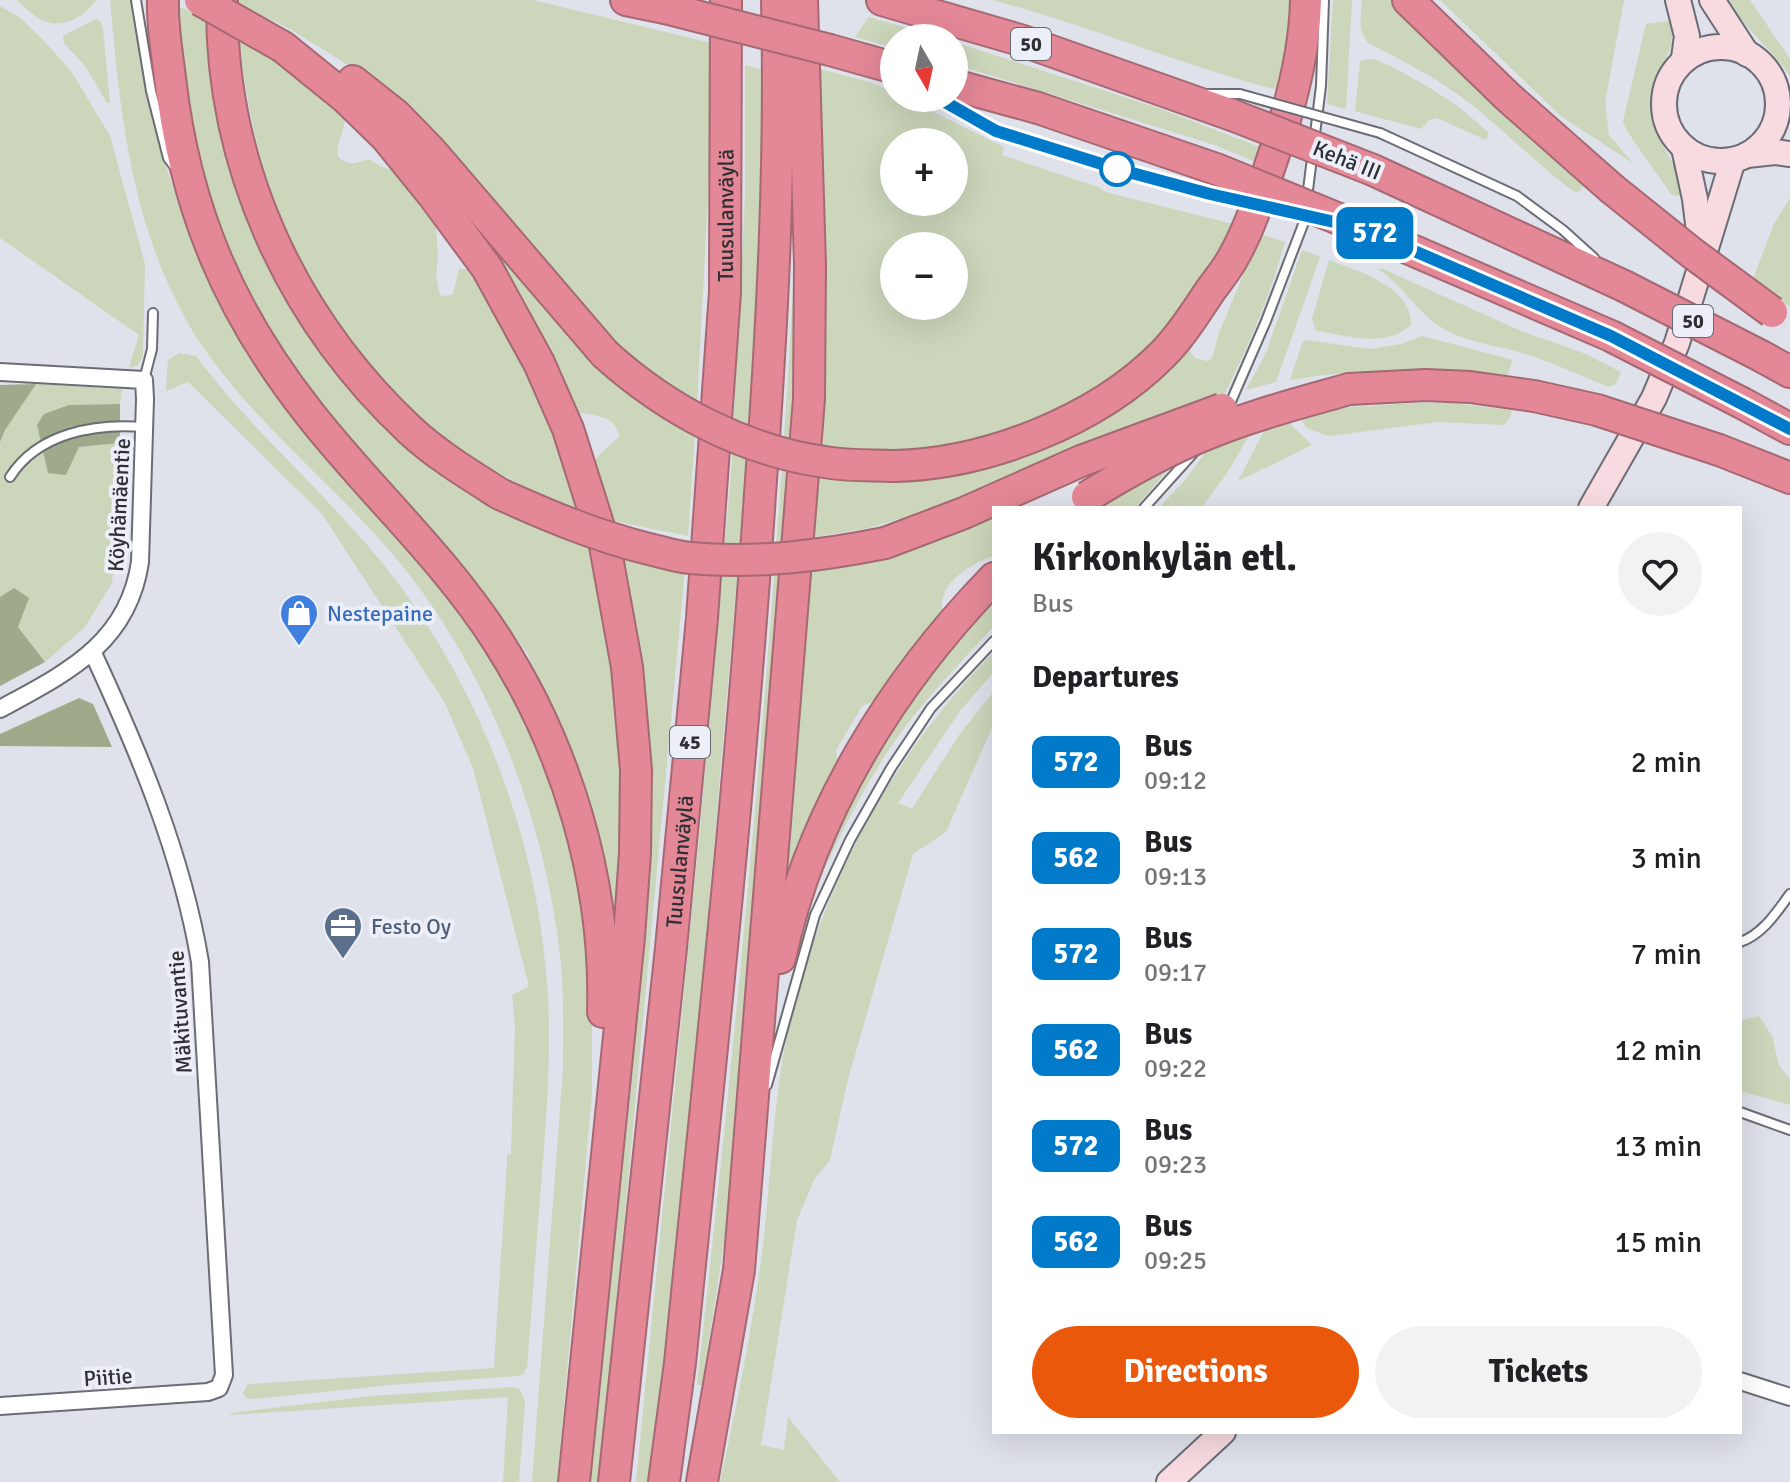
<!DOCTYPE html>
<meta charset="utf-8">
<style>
:root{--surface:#fff;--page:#f2f2f2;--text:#202124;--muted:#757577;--accent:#ea580c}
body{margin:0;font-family:Signika,sans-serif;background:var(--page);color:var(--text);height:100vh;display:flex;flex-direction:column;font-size:30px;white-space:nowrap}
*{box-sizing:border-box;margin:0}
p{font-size:26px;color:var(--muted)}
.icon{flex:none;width:44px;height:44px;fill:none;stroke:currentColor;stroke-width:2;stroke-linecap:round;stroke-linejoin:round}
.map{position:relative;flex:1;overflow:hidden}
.drawer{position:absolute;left:992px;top:506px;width:750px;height:928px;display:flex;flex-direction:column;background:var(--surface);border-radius:0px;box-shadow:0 8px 32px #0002}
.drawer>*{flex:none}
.badge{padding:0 16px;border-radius:12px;font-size:28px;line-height:52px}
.needle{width:52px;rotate:171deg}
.fabs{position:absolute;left:880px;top:24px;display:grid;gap:16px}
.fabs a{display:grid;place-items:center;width:88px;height:88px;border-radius:50%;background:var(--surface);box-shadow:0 8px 32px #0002;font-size:40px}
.map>.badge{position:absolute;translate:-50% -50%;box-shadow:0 0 0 4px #fff}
h2{padding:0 40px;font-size:30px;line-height:72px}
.round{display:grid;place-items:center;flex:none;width:84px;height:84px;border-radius:42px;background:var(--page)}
.head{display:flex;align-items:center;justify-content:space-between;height:136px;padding:0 40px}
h1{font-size:38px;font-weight:800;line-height:60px}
.primary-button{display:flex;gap:16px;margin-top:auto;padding:16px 40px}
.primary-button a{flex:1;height:92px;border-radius:48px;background:var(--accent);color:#fff;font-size:32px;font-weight:800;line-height:92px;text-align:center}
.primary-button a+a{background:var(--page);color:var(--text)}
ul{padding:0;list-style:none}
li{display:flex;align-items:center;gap:24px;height:96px;padding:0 40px}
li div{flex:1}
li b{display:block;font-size:30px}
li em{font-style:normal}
li .badge{min-width:88px;font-weight:700;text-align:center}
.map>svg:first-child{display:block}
.green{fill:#cbd6ba;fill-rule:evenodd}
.forest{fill:#9eaa8a}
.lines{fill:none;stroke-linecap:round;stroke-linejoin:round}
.lane-casing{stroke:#6b6c75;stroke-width:12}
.street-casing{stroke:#6b6c75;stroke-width:20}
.secondary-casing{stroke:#6b6c75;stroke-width:28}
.highway-casing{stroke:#a56974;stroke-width:34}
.lane{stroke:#fff;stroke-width:8}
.street{stroke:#fff;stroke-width:16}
.secondary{stroke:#f7dbe0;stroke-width:24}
.highway{stroke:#e48796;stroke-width:30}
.lane-bridge-casing{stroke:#6b6c75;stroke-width:12;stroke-linecap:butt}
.highway-bridge-casing{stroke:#a56974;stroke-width:34;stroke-linecap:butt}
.lane-bridge{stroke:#fff;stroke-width:8}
.highway-bridge{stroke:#e48796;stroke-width:30}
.line-casing{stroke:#fff;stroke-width:18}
.line{stroke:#007ac9;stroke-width:12}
.stop-dot{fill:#fff;stroke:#007ac9;stroke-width:4}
.labels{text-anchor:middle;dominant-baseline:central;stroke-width:8;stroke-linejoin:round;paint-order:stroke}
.shield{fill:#eceef8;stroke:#68696f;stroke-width:2}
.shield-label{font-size:20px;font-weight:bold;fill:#2f3034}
.street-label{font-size:22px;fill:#2f3034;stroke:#eceef8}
.shop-label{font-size:22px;fill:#366cbe;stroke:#eceef8;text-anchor:start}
.service-label{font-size:22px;fill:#4e5e75;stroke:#eceef8;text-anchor:start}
</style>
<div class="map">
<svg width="1790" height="1482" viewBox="0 0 1790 1482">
<rect width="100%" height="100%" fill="#dfe1eb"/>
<!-- green -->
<g class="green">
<path d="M16,0H96C86,15 66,28 47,22C36,19 25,7 16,0Z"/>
<path d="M110,0H131L161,151L181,212L197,258L250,358L450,590L525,711L569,824L592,971V1094L557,1482H532L563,1069C563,1031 564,992 560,954C543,809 481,652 383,543C319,471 230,401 184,316C130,216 120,110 110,0Z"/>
<polygon points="237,0 533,0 711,43 710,156 697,405 628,358 364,75 290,29 237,3"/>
<path d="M992,0H1298L1285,92C1185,67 1091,26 992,0Z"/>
<polygon points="1333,0 1352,0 1346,109 1327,104"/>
<path d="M1362,0H1394L1585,184L1578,192L1573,191C1537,164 1507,133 1472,105C1441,80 1405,62 1370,44C1357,33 1361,16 1362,0Z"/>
<polygon points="1440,0 1624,0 1605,102 1609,135 1633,163 1562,117"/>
<path d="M1731,0H1750L1790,59V76C1771,49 1746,29 1728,2Z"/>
<path d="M175,4L209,22C216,60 222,98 229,136C232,153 233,172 238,189C245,219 259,246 273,273C340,406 454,503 595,549L608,610L623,763L616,980L582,783L557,718L527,653L478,584L374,464L319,406L242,288L198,167Z"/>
<polygon points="0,6 19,17 44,41 71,71 110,136 145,264 143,355 138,365 129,368 139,335 0,238"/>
<polygon points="869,17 941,38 894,38 894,48 855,37"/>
<polygon points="96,19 101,22 103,29 110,103 107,103 86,67 64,43 63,36"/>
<path d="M1672,21C1676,57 1654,71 1652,100C1649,135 1677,163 1688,194L1675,196L1671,194L1627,131L1623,121L1646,24Z"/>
<path d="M238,38C279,59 315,84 345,118C345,132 335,142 338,157C349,166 355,164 368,159L380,166L404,174L435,214L438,257L436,276L440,296L453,295L459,269H471L544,400L585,512C520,490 459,453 408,407C349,355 288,250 266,176C252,130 245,85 238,38Z"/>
<polygon points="954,42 1161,109 1270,151 1265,166 1215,145 954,64"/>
<path d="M1367,59H1374C1417,78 1455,101 1489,133L1486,140L1437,118L1429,120L1421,129L1355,111L1360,62Z"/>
<polygon points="745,65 764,70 754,375 744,498 695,1065 655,1439 649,1482 636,1482 699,840 731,474 745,198"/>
<path d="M812,67L873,83L894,93V98H905L1004,147L1002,155L1101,188V190L1113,194L1241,226L1198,299L1131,367L1086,398L992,439L915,454L815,448ZM894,142H954V202H894ZM894,246H954V306H894Z"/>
<path d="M414,147L695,433L688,536L608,520L592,467L599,455L619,437C616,414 594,416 576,412Z"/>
<polygon points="1790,198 1790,307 1753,279 1774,224"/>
<path d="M1260,234L1285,242C1270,296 1249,345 1224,395L939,507L868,528L808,538L814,472L959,470L1194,336L1190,352L1195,358L1207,361L1212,358L1219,333Z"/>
<polygon points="1302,250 1320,257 1276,382 1246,390 1266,353"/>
<path d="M795,258L798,413L729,1210L702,1385H697C739,1010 774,634 795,258Z"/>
<path d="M1329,260C1357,271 1412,286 1411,325C1385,349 1348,335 1316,331L1312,319Z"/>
<path d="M1378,269H1383L1521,331L1583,353L1621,372L1616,384L1609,387C1583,377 1557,364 1529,355C1500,345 1468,344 1441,327C1417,313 1404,286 1378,269Z"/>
<path d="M1422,336L1513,360L1506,377C1433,367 1363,368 1290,380L1302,344L1305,340L1370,349L1402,344Z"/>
<path d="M179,353L196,356C256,437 336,501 397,582C487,702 540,849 548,998C551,1061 546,1123 541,1186C536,1246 532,1307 527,1367L523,1374L518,1376L391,1385L253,1399L247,1398L243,1394L247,1385L250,1384L494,1368L507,1161V1155L511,1154L515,1027L512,995L529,986L473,768L445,703L322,514L188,382L166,391L168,360Z"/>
<polygon points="36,384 122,389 120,404 68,405 66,475 79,447 120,443 117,540 112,583 85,627 45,662 18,627 14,588 0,597 0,442 4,430"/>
<polygon points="1416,403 1451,403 1511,410 1511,415 1504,425 1438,422 1328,436 1307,428 1298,416 1337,408"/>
<polygon points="1285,419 1312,445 1238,481 1268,423"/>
<polygon points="1254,428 1225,476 1201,508 1159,508 1185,480 1215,440"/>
<polygon points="1180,456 1135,508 1090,508"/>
<path d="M994,518V556C975,561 944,580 942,602C941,607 943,611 944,616L910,652L877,700L862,706L836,750L839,770L776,935L806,569L900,551Z"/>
<polygon points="617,556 685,569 604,1438 599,1482 587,1482 630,1054"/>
<path d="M994,590V626C958,665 920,704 890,748C854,803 826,863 801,923L815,872L879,740Z"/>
<path d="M994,652V672L960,711L898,803L912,809L959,735L994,691V723L946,832L913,854L848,1079L830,1160L814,1180L797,1220L761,1445L784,1450L788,1417L840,1482H720C738,1400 754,1320 764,1237C772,1164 774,1085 792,1014C826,879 895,751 994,652Z"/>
<polygon points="1759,1016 1772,1036 1779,1065 1790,1079 1790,1105 1740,1091 1740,1028 1743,1020"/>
<polygon points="515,1387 520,1390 525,1402 519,1482 503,1482 508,1397 229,1415 232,1413 371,1396"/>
</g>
<!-- forest -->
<g class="forest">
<polygon points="36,384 5,430 0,442 0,385"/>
<polygon points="120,404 120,443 79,447 66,475 48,473 37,425 44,414 69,405"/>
<polygon points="14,588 29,598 18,627 45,662 0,686 0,597"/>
<polygon points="79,698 93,704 112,747 0,746 0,734"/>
</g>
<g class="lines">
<!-- lane casing -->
<g class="lane-casing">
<g id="lane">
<polyline points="136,0 151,91 168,158 174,166"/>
<polyline points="1209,94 1240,94"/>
<polyline points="938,98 996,131 1121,170 1210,194"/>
<polyline points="1380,133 1517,196 1563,230 1594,258"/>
<polyline points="144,380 152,349 153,313"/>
<polyline points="1229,406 1266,321 1304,222 1321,86 1324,0"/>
<path d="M10,477C38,433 95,423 144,427"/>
<polyline points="1144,508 1197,449"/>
<path d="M1740,942C1762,935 1777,912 1790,894"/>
<polyline points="767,1085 815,915 850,840 891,768 931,708 994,641"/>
<polyline points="1740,1112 1790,1130"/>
</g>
</g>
<!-- street casing -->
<g class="street-casing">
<g id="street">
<path d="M0,372L144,380L145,399L140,562C128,644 66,673 0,709"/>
<polyline points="1740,1381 1790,1397"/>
<path d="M0,1406L208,1392L219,1388L224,1375L200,962C182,854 138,750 92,651"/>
</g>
</g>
<!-- secondary casing -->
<g class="secondary-casing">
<g id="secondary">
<polyline points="1678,0 1687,36 1684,58"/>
<polyline points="1712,0 1747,54"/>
<circle cx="1721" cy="104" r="57"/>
<polyline points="1684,148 1695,199 1701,248"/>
<polyline points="1747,155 1775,152 1790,154"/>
<polyline points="1591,508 1654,398 1677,343 1733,160"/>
<polyline points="1169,1482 1223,1432"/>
</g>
</g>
<!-- highway casing -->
<g class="highway-casing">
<g id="highway">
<path d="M163,0C162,26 167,52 170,78C185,208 228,310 309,413C369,490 444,557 497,640C567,749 607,882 603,1012"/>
<path d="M222,0C220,165 291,319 411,431C437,455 470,475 500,494"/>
<polyline points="626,0 665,8"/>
<polyline points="882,0 1020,40 1232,115"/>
<polyline points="1408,0 1508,97 1611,188"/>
<polyline points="283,47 346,98 386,137 433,195 487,268 539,363 568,429 605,546 627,667 636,770 635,853 629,937 574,1482"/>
<polyline points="830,50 894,68"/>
<polyline points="353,81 396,115 431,151 605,354"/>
<polyline points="954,85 1038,108 1216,169"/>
<polyline points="1373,170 1624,286"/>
<polyline points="1361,228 1611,336"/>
<polyline points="1761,356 1790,372"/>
<polyline points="1349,389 1426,385 1470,387 1534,396"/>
<polyline points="1742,403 1790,429"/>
<polyline points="1719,450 1790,478"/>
<path d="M894,466C986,464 1097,421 1163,354C1181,336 1196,312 1210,291C1218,280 1228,268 1234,256C1252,224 1262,189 1274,154C1291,105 1305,52 1306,0"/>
<polyline points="885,543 964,513 1081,461"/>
<path d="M780,958C811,813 892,683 994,578"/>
<path id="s1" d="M614,1482L671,948L702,618L725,292L726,0"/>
<path d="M664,1482L680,1363C709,1074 741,784 760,494C772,330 781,165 777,0"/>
<polyline points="702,1482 739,1270 809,399 810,265 802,0"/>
</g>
</g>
<!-- lane -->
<use href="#lane" class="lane"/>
<!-- street -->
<use href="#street" class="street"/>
<!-- secondary -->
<use href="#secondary" class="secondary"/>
<!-- highway -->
<use href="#highway" class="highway"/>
<!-- lane-bridge casing -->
<g class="lane-bridge-casing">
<g id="lane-bridge">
<polyline points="1240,94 1380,133"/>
<polyline points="1210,194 1280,210"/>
</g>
</g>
<!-- highway-bridge casing -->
<g class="highway-bridge-casing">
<g id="highway-bridge">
<polyline points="200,0 283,47"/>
<polyline points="665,8 830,50"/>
<polyline points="1232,115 1373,170"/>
<polyline points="1216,169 1361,228"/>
<polyline points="1611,188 1692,253 1772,312"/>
<polyline points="1624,286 1761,356"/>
<polyline points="1611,336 1742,403"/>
<path d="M605,354C668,411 746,452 831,463C852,466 873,465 894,466"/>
<polyline points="1534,396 1597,410 1719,450"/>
<polyline points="1081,461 1222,409"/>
<path d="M500,494C549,516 596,536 649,549C662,552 677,557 690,558C756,564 820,556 885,543"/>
<path d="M1087,497C1124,474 1161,453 1202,436C1249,416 1300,403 1349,389"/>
</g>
</g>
<!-- lane-bridge -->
<use href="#lane-bridge" class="lane-bridge"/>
<!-- highway-bridge -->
<use href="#highway-bridge" class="highway-bridge"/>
</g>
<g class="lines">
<!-- line casing -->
<g class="line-casing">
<polyline id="line" points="938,98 996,131 1121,170 1210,194 1361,228 1611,336 1790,429"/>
</g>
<!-- line -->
<use href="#line" class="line"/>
</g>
<!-- icons -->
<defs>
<g id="shop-pin" transform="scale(2)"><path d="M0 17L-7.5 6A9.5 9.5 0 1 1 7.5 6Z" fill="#3f7fe0" stroke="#eceef8"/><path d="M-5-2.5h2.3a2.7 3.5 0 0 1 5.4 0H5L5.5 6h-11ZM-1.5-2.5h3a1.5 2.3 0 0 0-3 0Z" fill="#fff"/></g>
<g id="office-pin" transform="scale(2)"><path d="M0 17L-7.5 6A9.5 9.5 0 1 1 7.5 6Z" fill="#5c6f8a" stroke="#eceef8"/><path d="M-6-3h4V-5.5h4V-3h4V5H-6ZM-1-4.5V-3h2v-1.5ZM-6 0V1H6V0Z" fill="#fff"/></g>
</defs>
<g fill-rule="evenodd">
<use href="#shop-pin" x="299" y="613"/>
<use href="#office-pin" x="343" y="926"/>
</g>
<!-- markers -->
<circle class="stop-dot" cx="1117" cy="169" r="16"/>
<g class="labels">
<!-- shield labels -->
<g class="shield">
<rect x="1011" y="28" width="40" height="32" rx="6"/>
<rect x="1673" y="305" width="40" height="32" rx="6"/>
<rect x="670" y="726" width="40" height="32" rx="6"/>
</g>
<g class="shield-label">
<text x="1031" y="44">50</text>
<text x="1693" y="321">50</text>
<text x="690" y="742">45</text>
</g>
<!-- street labels -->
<g class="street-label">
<text transform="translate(1347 160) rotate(22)">Kehä III</text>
<text stroke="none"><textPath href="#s1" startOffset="1272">Tuusulanväylä</textPath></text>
<text transform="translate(119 505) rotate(-87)">Köyhämäentie</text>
<text stroke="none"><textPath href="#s1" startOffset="624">Tuusulanväylä</textPath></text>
<text transform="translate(180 1012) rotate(-94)">Mäkituvantie</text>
<text transform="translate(108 1377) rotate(-4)">Piitie</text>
</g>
<!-- shop labels -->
<g class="shop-label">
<text x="327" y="613">Nestepaine</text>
</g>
<!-- service labels -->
<g class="service-label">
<text x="371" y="926">Festo Oy</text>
</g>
</g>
</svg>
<div class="fabs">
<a><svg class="needle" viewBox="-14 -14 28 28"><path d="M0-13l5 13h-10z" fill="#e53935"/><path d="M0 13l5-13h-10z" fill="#757577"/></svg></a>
<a>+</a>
<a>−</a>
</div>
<b class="badge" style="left:1375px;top:233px;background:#007ac9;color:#fff">572</b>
<section class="drawer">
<div class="head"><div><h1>Kirkonkylän etl.</h1><p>Bus</p></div><a class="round"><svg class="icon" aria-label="heart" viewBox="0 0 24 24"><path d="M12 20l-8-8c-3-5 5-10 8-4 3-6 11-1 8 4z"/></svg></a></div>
<h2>Departures</h2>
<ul>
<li><span class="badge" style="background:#007ac9;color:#fff">572</span><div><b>Bus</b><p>09:12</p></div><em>2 min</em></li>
<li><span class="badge" style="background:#007ac9;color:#fff">562</span><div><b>Bus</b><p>09:13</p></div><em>3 min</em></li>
<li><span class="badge" style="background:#007ac9;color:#fff">572</span><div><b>Bus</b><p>09:17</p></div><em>7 min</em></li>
<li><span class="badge" style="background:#007ac9;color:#fff">562</span><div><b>Bus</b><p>09:22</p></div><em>12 min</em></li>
<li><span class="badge" style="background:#007ac9;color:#fff">572</span><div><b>Bus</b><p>09:23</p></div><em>13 min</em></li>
<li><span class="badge" style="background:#007ac9;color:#fff">562</span><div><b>Bus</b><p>09:25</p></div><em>15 min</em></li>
</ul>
<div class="primary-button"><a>Directions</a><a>Tickets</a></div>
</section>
</div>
